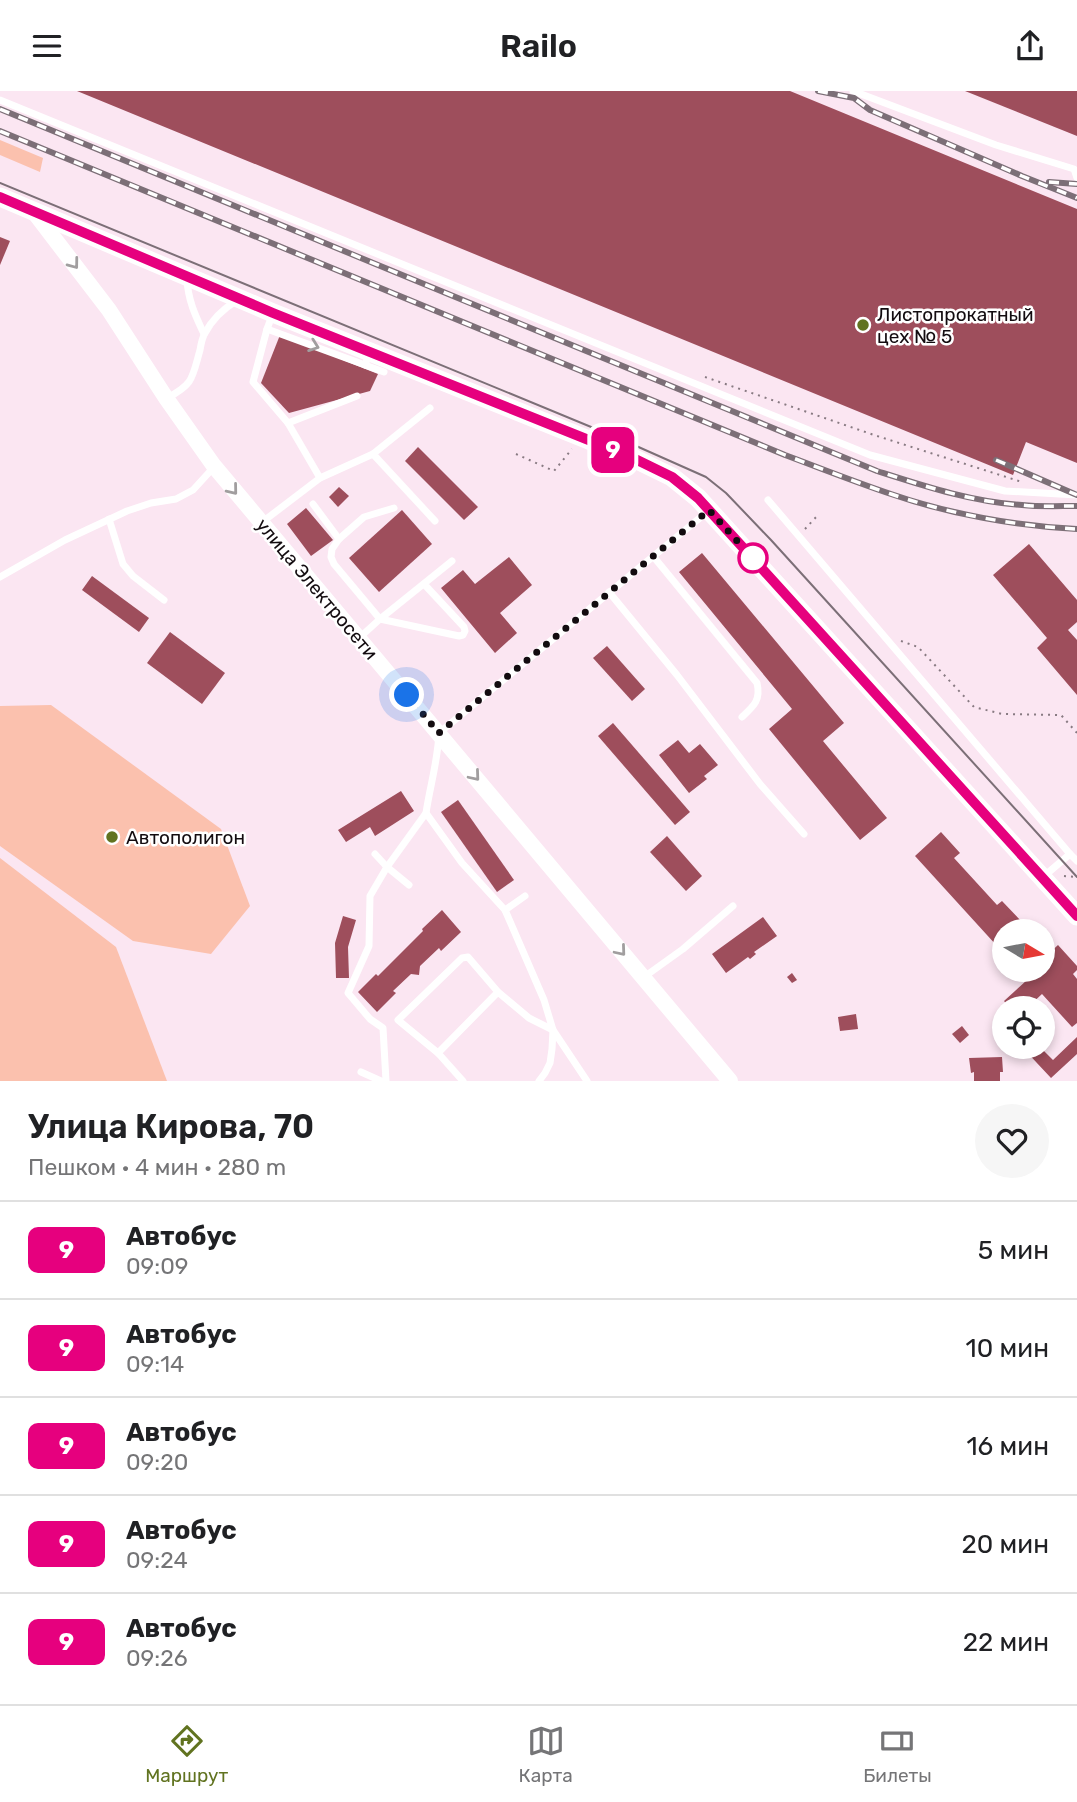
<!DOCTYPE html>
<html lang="ru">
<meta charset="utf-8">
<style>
:root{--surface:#fff;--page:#f6f6f6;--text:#202124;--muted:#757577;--line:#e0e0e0;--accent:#617320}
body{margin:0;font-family:Rubik,sans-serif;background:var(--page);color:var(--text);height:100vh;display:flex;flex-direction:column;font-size:26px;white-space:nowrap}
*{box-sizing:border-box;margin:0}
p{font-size:23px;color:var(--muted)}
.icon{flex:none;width:38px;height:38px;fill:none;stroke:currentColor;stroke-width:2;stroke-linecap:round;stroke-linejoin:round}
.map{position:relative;height:990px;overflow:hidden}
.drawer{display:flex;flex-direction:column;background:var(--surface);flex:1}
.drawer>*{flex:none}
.badge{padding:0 14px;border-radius:10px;font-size:24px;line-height:46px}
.needle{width:46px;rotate:100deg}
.buttons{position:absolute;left:992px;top:828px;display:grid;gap:14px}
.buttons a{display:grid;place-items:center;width:63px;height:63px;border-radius:50%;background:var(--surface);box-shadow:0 4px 10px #0003;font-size:35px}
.you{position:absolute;width:35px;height:35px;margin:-18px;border:5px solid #fff;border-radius:50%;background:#1a73e8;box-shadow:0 0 0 10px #1a73e833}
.map>.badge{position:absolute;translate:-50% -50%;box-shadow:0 0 0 4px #fff}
.round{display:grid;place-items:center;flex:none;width:74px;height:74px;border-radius:37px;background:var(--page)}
.overview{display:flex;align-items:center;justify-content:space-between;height:119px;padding:0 28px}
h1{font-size:33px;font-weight:600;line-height:52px}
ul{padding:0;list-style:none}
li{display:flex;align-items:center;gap:21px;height:98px;padding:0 28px;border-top:2px solid var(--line)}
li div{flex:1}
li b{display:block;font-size:26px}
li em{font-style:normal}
li .badge{min-width:77px;font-weight:700;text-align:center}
header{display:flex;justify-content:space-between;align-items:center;height:91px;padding:0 28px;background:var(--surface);font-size:32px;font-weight:600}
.tab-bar{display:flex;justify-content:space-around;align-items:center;height:98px;border-top:2px solid var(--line);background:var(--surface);font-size:19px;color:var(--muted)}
.tab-bar a{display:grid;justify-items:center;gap:4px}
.tab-bar .current{color:var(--accent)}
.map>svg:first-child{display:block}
.green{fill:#fbc1ae}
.building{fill:#9e4e5c}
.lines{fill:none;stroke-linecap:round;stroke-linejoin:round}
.path{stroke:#887a82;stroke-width:2;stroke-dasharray:2 5;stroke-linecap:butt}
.service{stroke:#fff;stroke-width:7}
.tertiary{stroke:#fff;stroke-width:16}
.secondary{stroke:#fff;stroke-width:19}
.tram{stroke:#7c6f77;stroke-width:2}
.rail-casing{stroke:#7c6f77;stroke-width:6}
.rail{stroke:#fff;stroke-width:3.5;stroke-dasharray:10;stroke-linecap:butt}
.oneway{stroke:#a19e9f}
.line-casing{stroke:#fff;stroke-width:16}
.line{stroke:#e6007e;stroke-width:10}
.walk{stroke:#130c10;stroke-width:7;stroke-dasharray:0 12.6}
.poi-dot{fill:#617320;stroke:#fff;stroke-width:2.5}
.stop-dot{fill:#fff;stroke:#e6007e;stroke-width:3.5}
.labels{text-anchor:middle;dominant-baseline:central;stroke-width:5;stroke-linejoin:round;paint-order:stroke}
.poi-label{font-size:19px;fill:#130c10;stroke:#fff;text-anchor:start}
.street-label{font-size:19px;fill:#130c10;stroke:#fff}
</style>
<header><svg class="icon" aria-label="menu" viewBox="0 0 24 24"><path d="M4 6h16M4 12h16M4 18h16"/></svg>Railo<svg class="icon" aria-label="share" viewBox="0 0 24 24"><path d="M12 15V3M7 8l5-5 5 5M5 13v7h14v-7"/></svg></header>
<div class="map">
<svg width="1077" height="990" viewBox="0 0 1077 990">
<rect width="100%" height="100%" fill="#fbe6f2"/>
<!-- green -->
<g class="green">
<polygon points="0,49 43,67 40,81 0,64"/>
<polygon points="51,614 221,738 250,815 211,863 133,850 0,755 0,615"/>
<polygon points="0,767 116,856 167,990 0,990"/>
</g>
<!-- building -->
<g class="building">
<polygon points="77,0 790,0 1077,118 1077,372 1026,351 1013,384"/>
<polygon points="965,0 1077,0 1077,45"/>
<polygon points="0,146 10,150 0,174"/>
<polygon points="280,244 378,283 370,300 289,322 261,292"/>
<polygon points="418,356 478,416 464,429 405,370"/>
<polygon points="339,396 349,405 338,416 329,406"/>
<polygon points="306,417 333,449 311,465 287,433"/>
<polygon points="402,419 432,453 379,501 349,467"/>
<polygon points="1029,453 1077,509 1077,531 1068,539 1077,549 1077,604 1037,557 1047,547 993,484"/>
<polygon points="702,462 844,632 823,650 887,727 860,749 769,638 792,618 679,481"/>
<polygon points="509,466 532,494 500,522 517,542 495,562 441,497 463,479 475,493"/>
<polygon points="92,485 149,527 139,541 82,499"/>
<polygon points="170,541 225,582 202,613 147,572"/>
<polygon points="607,555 645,598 632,610 593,567"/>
<polygon points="613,632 690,721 675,734 598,645"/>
<polygon points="678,649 689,662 700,653 718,674 704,685 707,688 689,702 659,664"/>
<polygon points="401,700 414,720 375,745 370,736 346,751 338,739"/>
<polygon points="458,709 514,789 497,801 441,721"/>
<polygon points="941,741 960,762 954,767 997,814 1002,810 1022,831 1013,840 1004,840 1004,847 997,855 915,765"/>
<polygon points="667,745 702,785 686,800 650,761"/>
<polygon points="442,819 461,841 441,860 439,857 420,875 419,884 411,883 393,900 396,902 377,921 358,901 376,883 378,885 423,840 422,838"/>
<polygon points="343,825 356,829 348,856 349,887 336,887 335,852"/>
<polygon points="763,826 777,845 754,861 756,863 750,868 748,866 726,882 712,863"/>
<polygon points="1058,854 1077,875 1077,879 1073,883 1077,888 1077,932 1072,936 1042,903 1027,917 1010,917 1004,910 1037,880 1035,878 1043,878 1043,868"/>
<polygon points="792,882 797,889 792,892 787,886"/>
<polygon points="856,923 858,938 840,940 838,926"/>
<polygon points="962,935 969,944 960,952 952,943"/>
<polygon points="1077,946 1077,963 1051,987 1022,956 1040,956 1053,969"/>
<polygon points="1002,966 1003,981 1000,981 1000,990 974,990 974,981 971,982 969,967"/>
</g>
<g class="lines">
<!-- path -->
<g class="path">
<polyline points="705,286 877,345 1022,391"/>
<polyline points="516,363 554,380 572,358"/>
<polyline points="805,438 818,424"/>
<polyline points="901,550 918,556 974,616 1002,623 1061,624 1077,642"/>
<polyline points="1064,785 1077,786"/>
</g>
<!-- service -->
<g class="service">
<polyline points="853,0 996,54 1074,78 1077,87"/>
<polyline points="0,9 870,364 1005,400 1077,404"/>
<path d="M187,188C188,209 195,224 204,243"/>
<polyline points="273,222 267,238 365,274 370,261"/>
<polyline points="267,238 253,291 288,332 357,305"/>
<polyline points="365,274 384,281"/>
<path d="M167,307C194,293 192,287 200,259C201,253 202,247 205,242C212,229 223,218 236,210"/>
<polyline points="288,332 320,387"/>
<polyline points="373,363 435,430"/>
<polyline points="768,409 1070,763"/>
<polyline points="313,413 339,448"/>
<polyline points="394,417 364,426 339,448 332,458 331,466 334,473 380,528 459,545 463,544 465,540 464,536 424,493"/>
<polyline points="109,428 123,473 133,485 164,509"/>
<polyline points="261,432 320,387 373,363 430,317"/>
<path d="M653,465L757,592C761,609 754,615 742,626"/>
<polyline points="0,486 65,449 127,420 151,412 176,408 193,399 214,376"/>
<polyline points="609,501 677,584 760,693 804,743"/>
<polyline points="358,548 380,528 452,470"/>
<polyline points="375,763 387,776 409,794"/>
<polyline points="1043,786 1070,763 1077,770"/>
<polyline points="505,819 525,805"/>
<polyline points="644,886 683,858 733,815"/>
<polyline points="498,901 438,962 398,929 462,867 468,866 498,901 529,927 553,939 587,990"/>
<polyline points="438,962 463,990"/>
<polyline points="361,981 381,990"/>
<polyline points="386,990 383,937 370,928 348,902 369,855 370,805 387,776 426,722"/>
<path d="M539,990L545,982L550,972L552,958L553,939L544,909L505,819L462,772L426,722C430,695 438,669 439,642L707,421"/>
</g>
<!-- tertiary -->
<polyline class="tertiary" points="34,121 109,219 166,307 214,375 730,990"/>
<!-- secondary -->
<polyline class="secondary" points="0,106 273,222 631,366 672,386 698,407 1077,825"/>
<!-- tram -->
<polyline class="tram" points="0,92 625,350 706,386 726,402 771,449 1077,786"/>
<!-- rail casing -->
<g class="rail-casing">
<g id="rail">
<polyline points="818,0 854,7 870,19 1022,85 1077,107"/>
<path d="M0,18L877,380C924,395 972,411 1022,414C1040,416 1059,415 1077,415"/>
<path d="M0,40L785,364C820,377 855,391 891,403C949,423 1016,435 1077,438"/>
<polyline points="1049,91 1077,93"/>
<polyline points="996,369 1077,404"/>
</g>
</g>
<!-- rail -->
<use href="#rail" class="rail"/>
</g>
<!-- one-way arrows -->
<defs><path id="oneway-chevron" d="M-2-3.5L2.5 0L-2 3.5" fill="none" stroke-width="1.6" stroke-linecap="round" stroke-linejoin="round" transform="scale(1.75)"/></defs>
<g class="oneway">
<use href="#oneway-chevron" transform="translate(74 173) rotate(53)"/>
<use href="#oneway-chevron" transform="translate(314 255) rotate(20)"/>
<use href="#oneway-chevron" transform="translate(233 399) rotate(51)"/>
<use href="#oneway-chevron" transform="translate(475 685) rotate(50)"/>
<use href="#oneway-chevron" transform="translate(621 860) rotate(50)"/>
</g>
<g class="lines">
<!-- line casing -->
<g class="line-casing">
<polyline id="line" points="0,106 273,222 631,366 672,386 698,407 1077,825"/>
</g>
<!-- line -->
<use href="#line" class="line"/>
<!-- walk -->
<polyline class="walk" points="407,604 439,642 709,419 761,476 753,467"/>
</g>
<!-- markers -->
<g class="poi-dot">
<circle cx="863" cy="234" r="7"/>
<circle cx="112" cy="746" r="7"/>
</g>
<circle class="stop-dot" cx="753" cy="467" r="14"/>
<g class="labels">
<!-- poi labels -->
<g class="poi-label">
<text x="877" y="223">Листопрокатный<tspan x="877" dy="22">цех № 5</tspan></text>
<text x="126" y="746">Автополигон</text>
</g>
<!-- street labels -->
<g class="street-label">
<text transform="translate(317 498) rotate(50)">улица Электросети</text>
</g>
</g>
</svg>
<div class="buttons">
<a><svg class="needle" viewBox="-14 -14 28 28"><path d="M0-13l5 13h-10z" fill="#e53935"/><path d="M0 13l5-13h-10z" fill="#757577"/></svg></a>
<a><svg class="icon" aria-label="locate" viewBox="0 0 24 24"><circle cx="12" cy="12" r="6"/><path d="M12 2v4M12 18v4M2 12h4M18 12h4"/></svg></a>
</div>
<div class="you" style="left:407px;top:604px"></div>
<b class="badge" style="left:613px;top:359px;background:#e6007e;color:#fff">9</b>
</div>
<section class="drawer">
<div class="overview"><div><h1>Улица Кирова, 70</h1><p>Пешком · 4 мин · 280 m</p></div><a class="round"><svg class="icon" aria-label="heart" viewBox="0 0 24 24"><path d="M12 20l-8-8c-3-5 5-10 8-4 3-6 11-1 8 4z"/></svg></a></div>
<ul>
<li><span class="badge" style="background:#e6007e;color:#fff">9</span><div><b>Автобус</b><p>09:09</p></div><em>5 мин</em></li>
<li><span class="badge" style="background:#e6007e;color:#fff">9</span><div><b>Автобус</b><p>09:14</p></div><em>10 мин</em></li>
<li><span class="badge" style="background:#e6007e;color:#fff">9</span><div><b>Автобус</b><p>09:20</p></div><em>16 мин</em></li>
<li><span class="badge" style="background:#e6007e;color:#fff">9</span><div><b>Автобус</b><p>09:24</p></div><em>20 мин</em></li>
<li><span class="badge" style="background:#e6007e;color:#fff">9</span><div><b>Автобус</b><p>09:26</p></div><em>22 мин</em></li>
</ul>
</section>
<nav class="tab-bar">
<a class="current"><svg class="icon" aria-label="directions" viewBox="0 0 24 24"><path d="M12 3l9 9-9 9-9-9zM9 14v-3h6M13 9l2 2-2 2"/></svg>Маршрут</a>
<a><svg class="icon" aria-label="map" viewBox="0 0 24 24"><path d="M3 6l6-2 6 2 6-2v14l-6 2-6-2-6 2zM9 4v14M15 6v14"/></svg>Карта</a>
<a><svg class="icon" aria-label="tickets" viewBox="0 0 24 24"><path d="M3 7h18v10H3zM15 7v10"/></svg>Билеты</a>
</nav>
